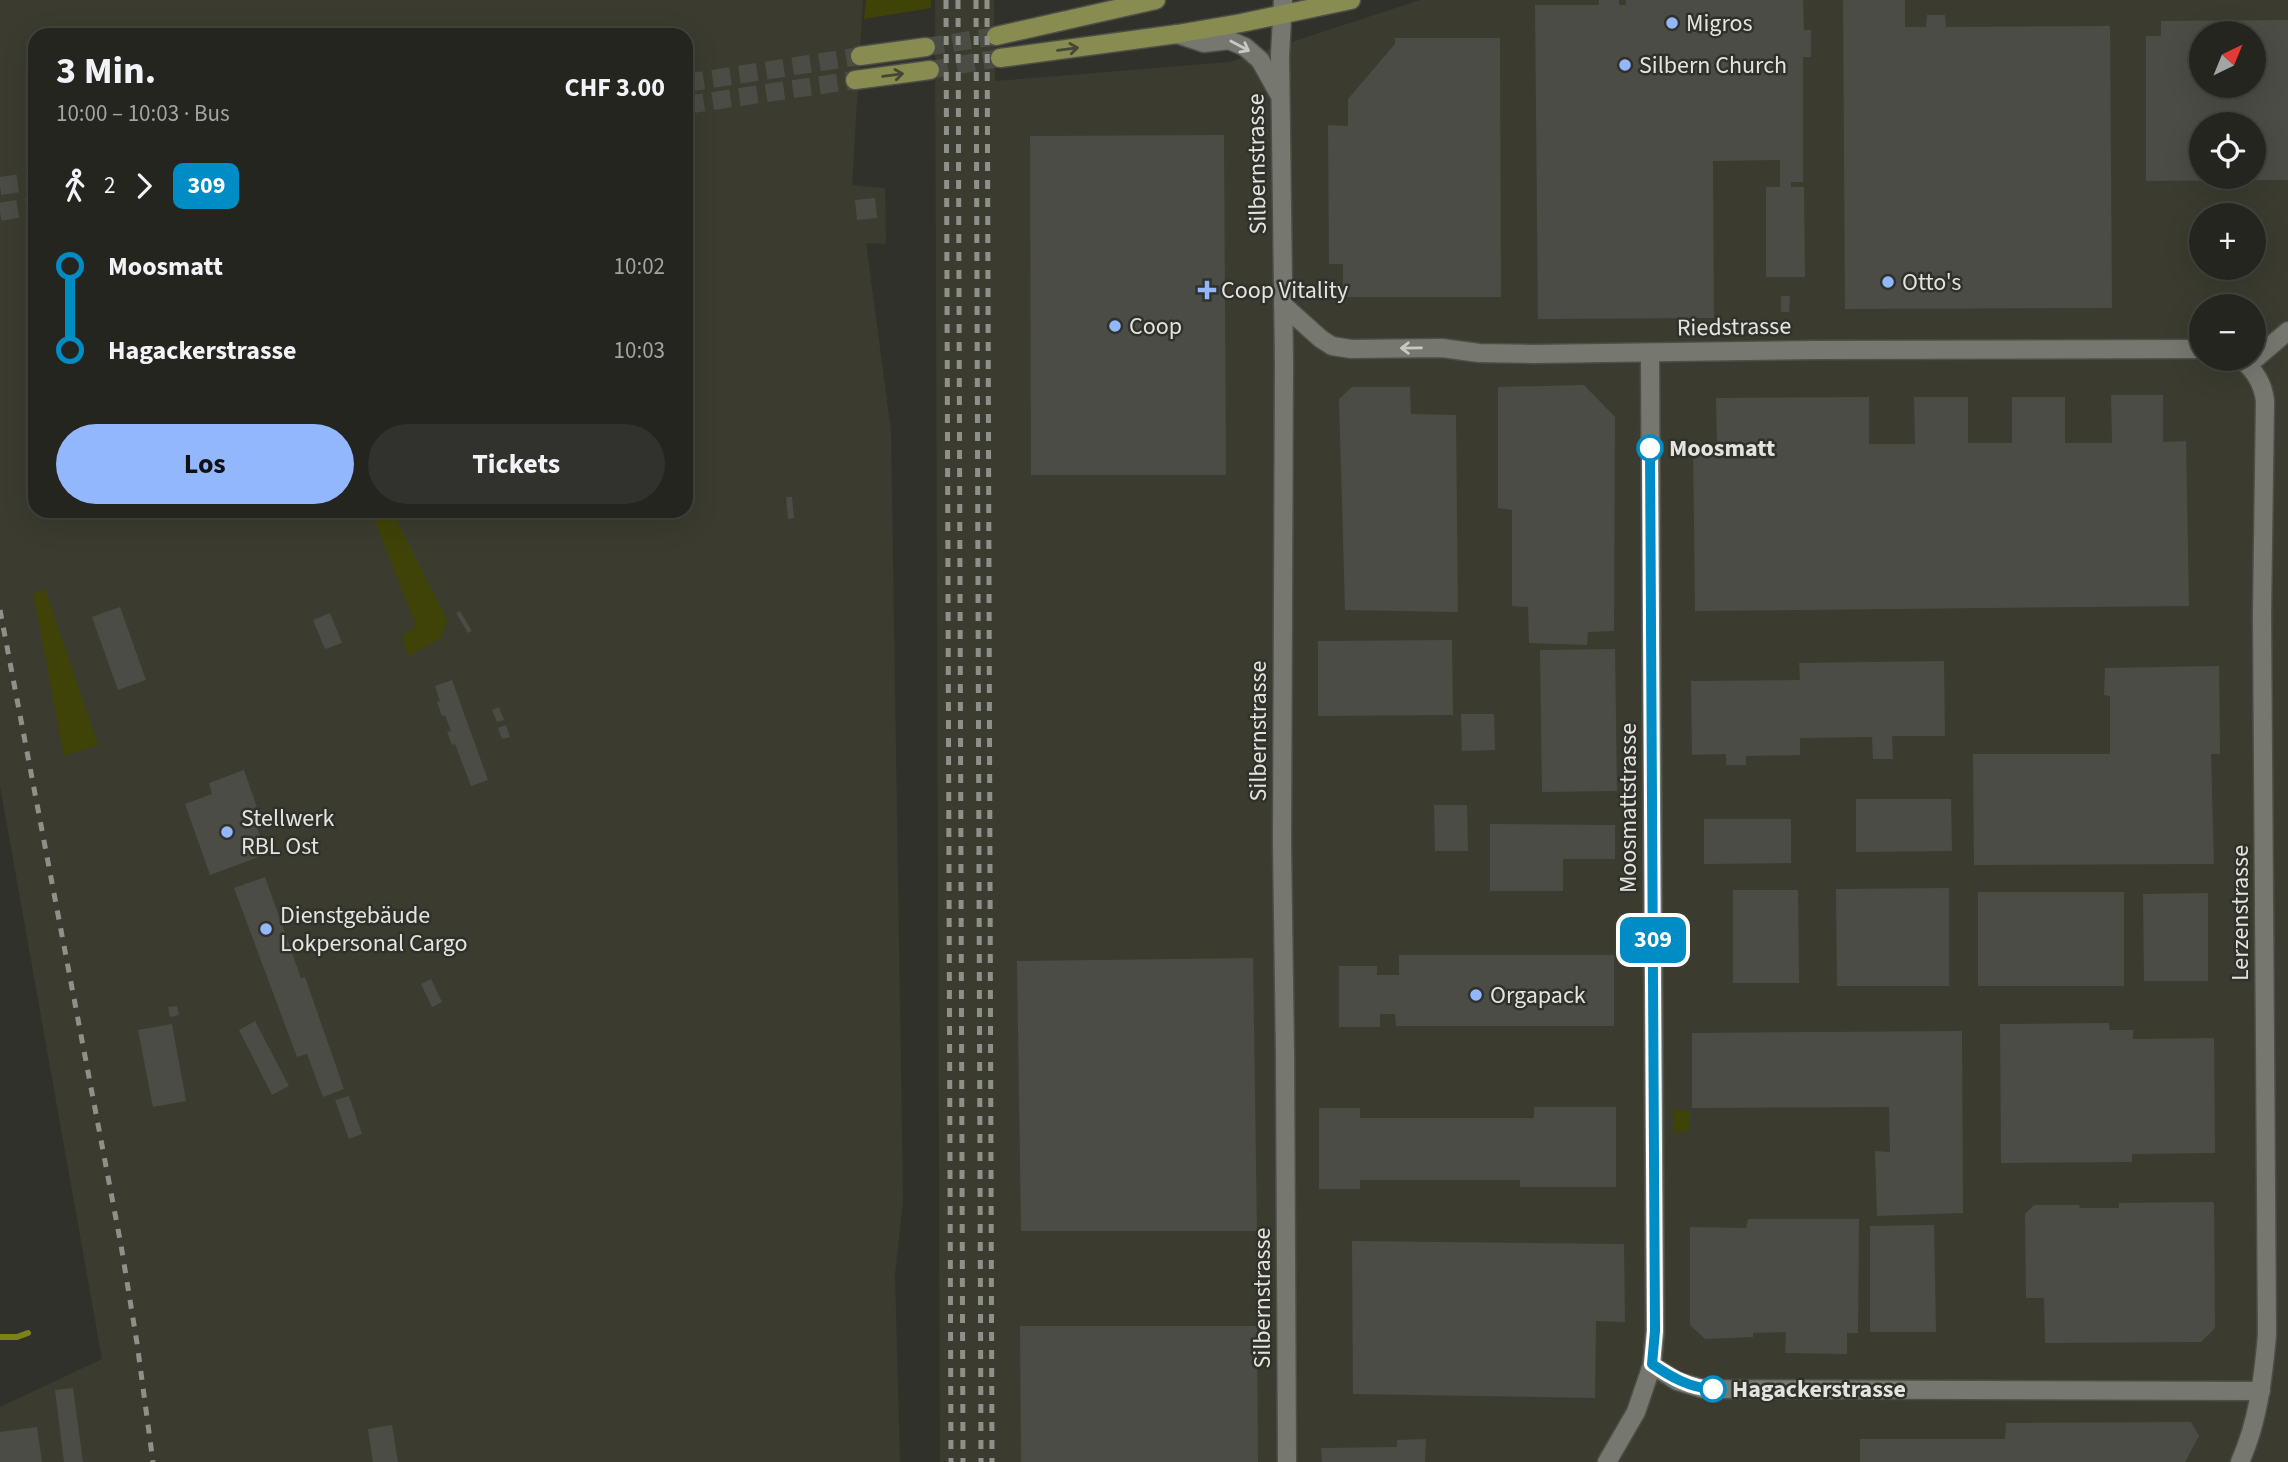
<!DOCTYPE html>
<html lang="de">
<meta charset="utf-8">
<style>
:root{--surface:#252520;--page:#31312d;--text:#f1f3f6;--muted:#a3a5a5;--line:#42423e;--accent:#93b7fd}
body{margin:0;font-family:"Source Sans 3",sans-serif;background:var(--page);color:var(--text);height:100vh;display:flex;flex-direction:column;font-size:26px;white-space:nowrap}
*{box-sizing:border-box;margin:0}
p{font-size:23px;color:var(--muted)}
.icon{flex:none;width:38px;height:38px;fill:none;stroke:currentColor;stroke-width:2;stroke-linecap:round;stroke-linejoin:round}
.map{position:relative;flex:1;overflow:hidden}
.sheet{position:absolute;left:28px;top:28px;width:665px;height:490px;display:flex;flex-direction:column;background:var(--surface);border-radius:21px;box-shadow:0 7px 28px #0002,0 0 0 2px var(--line)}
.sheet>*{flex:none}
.badge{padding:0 14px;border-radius:10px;font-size:24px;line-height:46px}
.needle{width:46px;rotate:43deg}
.tools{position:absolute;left:2189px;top:21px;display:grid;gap:14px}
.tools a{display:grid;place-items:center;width:77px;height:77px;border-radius:50%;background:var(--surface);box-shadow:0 7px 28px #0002,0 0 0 2px var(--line);font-size:35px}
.map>.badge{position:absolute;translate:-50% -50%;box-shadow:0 0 0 4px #fff}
.legs{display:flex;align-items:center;gap:10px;height:77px;padding:0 28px;font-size:23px}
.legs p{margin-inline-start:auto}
.headline{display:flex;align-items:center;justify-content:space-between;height:119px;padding:0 28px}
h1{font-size:38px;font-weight:700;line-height:52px}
.cta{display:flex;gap:14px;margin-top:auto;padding:14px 28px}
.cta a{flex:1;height:80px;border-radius:42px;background:var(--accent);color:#111;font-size:28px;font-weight:700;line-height:80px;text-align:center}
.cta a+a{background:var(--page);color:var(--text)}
ul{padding:0 28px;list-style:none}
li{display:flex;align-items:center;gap:24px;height:84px;font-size:26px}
li i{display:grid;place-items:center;width:10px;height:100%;margin:0 9px;background:currentColor}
li i::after{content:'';width:18px;height:18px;margin:-9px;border:5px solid;border-radius:50%;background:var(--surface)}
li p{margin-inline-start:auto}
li:first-child i{background:linear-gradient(#0000 50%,currentColor 0)}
li:last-child i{background:linear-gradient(currentColor 50%,#0000 0)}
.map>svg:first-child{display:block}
.built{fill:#3b3c2f;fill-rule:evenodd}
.green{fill:#404307}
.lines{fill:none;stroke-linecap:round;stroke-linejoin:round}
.stream{stroke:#7c8218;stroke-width:6}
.building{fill:#4b4c45;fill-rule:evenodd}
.secondary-tunnel{stroke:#4c4c46;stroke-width:18;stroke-dasharray:18 9;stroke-linecap:butt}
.minor-casing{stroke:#4e4e48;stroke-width:21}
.tertiary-casing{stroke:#4e4e48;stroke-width:21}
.secondary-casing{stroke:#4e4e48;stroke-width:21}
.minor{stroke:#767870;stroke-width:18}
.tertiary{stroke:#767870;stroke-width:18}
.secondary{stroke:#888c51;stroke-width:18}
.rail{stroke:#90908b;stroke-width:5;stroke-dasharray:9 9;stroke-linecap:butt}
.oneway{stroke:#c8c8c3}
.oneway2{stroke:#474834}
.line-1-casing{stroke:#fff;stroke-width:16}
.line-1{stroke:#008dc5;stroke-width:10}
.poi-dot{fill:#93b7fd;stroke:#31312b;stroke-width:2.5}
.stop-1-dot{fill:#fff;stroke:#008dc5;stroke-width:3.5}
.labels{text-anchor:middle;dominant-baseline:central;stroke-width:5;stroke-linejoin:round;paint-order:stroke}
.poi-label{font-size:24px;fill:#e3e3df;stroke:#31312b;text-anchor:start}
.street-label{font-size:24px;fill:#e3e3df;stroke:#31312b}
.stop-label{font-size:24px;font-weight:bold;fill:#e3e3df;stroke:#31312b;text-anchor:start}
</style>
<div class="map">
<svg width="2288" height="1462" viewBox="0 0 2288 1462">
<rect width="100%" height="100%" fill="#31312b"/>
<!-- built -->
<g class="built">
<path d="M0,0H863L852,185L885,188L886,244L866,243L891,431L903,1201L895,1275L900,1462H0V1407L102,1359L0,786ZM35,35H686V511H35Z"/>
<path d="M935,0H994L995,81L1230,62L1420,0H2288V1462H940ZM2202,33H2254V86H2202ZM2202,124H2254V177H2202ZM2202,215H2254V268H2202ZM2202,306H2254V359H2202Z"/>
</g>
<!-- green -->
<g class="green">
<polygon points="866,0 931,0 931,8 864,19"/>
<polygon points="371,511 392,511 447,620 441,638 408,656 402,636 416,626"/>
<polygon points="45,589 98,745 64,756 33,593"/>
<polygon points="1674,1110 1690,1111 1690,1127 1685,1132 1673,1133"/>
</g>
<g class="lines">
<!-- stream -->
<polyline class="stream" points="0,1337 17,1337 28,1333"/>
</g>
<!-- building -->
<g class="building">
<polygon points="1599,0 1619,0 1619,5 1626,5 1626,0 1803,0 1804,30 1811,30 1811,57 1803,57 1803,182 1791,182 1791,187 1804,187 1805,277 1766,277 1766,187 1780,187 1780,160 1713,161 1714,318 1538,319 1535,5 1599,5"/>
<polygon points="1843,0 1905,0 1905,27 1926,27 1927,15 1945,15 1946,27 2110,26 2112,308 1845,309"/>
<path d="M2288,20V180L2146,181V36H2161V21ZM2202,33H2254V86H2202ZM2202,124H2254V177H2202Z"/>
<polygon points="1395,38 1500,38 1501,297 1343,297 1343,264 1329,264 1328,125 1348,126 1348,99 1395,44"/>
<polygon points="1224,135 1226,475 1031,475 1030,136"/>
<polygon points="875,198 877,218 857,220 855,200"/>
<polygon points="1781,296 1790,296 1789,312 1781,312"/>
<polygon points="1584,385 1615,417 1614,631 1588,632 1587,645 1529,643 1528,607 1512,606 1512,510 1498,508 1498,387"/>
<polygon points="1352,387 1410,387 1411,414 1456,415 1458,612 1345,610 1339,399"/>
<polygon points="2111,395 2163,395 2163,442 2186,441 2189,606 1695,611 1693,446 1717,446 1716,398 1869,397 1869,444 1915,444 1914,397 1968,397 1968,443 2012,443 2012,397 2065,397 2065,443 2112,443"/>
<polygon points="786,497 792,497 794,518 788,519"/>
<polygon points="120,607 146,680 118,690 92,617"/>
<polygon points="460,611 472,631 468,633 456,613"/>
<polygon points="330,613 342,643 325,649 313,620"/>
<polygon points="1452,640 1453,715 1318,716 1318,641"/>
<polygon points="1615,649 1617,791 1542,792 1540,650"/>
<polygon points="1944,661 1945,736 1892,736 1893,759 1873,759 1872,737 1800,738 1800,755 1746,756 1746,765 1726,765 1726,754 1692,755 1691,681 1800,680 1799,663"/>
<polygon points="2219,666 2220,754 2211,754 2214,864 1974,865 1973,754 2110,754 2110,696 2104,695 2105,668"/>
<polygon points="452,680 488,780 471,786 455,744 452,745 447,732 451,731 445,715 442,716 437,702 440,701 435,686"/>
<polygon points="499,707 504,720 497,722 492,710"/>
<polygon points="1461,714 1494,714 1495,750 1462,751"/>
<polygon points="506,725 510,737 502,739 498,728"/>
<polygon points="244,770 257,807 250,810 267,854 210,875 185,804 212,794 209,783"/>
<polygon points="1856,799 1951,799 1952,851 1856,852"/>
<polygon points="1434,805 1467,805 1468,851 1435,851"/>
<polygon points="1704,819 1791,819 1791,863 1704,864"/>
<polygon points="1490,824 1615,825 1615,859 1563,859 1563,891 1490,891"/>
<polygon points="265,877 301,978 305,977 344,1089 323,1097 307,1054 297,1057 234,888"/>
<polygon points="1949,888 1949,986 1837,986 1836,889"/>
<polygon points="1733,890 1798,890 1799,983 1733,983"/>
<rect x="1978" y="892" width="146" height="94"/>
<polygon points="2208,893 2208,981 2144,981 2143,894"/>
<polygon points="1399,955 1614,955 1614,1026 1396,1026 1395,1014 1380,1014 1380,1027 1339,1027 1339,966 1377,966 1377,975 1399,975"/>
<polygon points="1253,958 1257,1231 1021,1231 1017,961"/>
<polygon points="431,979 442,1002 432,1007 421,984"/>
<polygon points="177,1006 179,1015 170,1017 168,1007"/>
<polygon points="255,1021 289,1086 272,1095 239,1030"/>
<polygon points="2109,1023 2110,1030 2133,1030 2133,1039 2214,1038 2215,1153 2132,1154 2132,1162 2001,1163 2000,1024"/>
<polygon points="172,1024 186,1101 153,1107 138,1030"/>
<polygon points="1962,1031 1963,1213 1877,1216 1875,1151 1890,1152 1889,1107 1692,1108 1692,1033"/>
<polygon points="349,1096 362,1134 349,1139 335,1100"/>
<polygon points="1534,1107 1616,1107 1616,1187 1520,1187 1520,1180 1360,1180 1360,1189 1319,1189 1319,1108 1360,1108 1360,1118 1534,1118"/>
<polygon points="2214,1202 2215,1328 2201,1342 2045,1343 2044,1298 2026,1298 2025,1214 2034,1205 2079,1205 2080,1208 2119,1208 2119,1203"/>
<polygon points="1748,1219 1859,1219 1858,1333 1847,1333 1847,1354 1785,1353 1786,1332 1753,1333 1753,1337 1705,1339 1690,1325 1690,1227 1746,1228"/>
<polygon points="1934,1225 1936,1332 1870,1332 1870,1226"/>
<polygon points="1352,1241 1624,1244 1625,1322 1596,1321 1595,1398 1353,1394"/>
<polygon points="1020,1326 1257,1326 1258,1462 1021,1462"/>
<polygon points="73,1388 83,1462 64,1462 55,1390"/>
<polygon points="2191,1422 2199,1436 2185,1462 1860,1462 1860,1439 2005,1439 2006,1423"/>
<polygon points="392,1425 398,1462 373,1462 368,1429"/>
<polygon points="37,1427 42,1462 0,1462 0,1432"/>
<polygon points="1426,1439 1425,1462 1322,1462 1321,1448 1397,1447 1397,1440"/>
</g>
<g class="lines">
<!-- secondary-tunnel -->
<g class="secondary-tunnel">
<polyline points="926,47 996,36"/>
<polyline points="930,70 1000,58"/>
<polyline points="686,83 860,56"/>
<polyline points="686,105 855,80"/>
<polyline points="0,186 35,181"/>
<polyline points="0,212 35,206"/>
</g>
<!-- minor casing -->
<g class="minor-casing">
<g id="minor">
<polyline points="1283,305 1321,339 1332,346 1351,349 1442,348 1479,353 1533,354 1816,350 2202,349"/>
<polyline points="2248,365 2288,331"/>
<polyline points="1652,1365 1677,1381 1704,1389 2261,1391"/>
<polyline points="1607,1462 1636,1412 1652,1365 1655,1331 1650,354"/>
<path d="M2240,1462C2258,1422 2263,1379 2267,1335L2262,614L2265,401C2263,383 2255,372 2242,359"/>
</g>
</g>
<!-- tertiary casing -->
<g class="tertiary-casing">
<g id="tertiary">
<polyline points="1283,0 1280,56 1284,362 1282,843 1285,1054 1287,1462"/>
<polyline points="1177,34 1204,43 1229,40 1245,47 1260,60 1279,94"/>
</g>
</g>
<!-- secondary casing -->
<g class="secondary-casing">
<g id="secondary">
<polyline points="996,36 1156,0"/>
<polyline points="860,56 926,47"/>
<polyline points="1000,58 1177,34 1241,23 1351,0"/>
<polyline points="855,80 930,70"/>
</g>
</g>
<!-- minor -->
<use href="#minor" class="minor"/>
<!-- tertiary -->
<use href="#tertiary" class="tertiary"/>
<!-- secondary -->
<use href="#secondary" class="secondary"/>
<!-- rail -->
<g class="rail">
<polyline points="946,0 951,1462"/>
<polyline points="958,0 963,1462"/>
<polyline points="976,0 981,1462"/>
<polyline points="987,0 992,1462"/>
<polyline points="0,610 121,1245 137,1343 153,1462"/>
</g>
</g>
<!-- one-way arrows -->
<defs><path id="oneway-shaft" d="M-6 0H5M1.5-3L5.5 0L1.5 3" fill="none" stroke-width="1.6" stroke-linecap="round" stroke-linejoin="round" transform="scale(1.75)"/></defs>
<g class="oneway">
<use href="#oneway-shaft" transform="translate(1240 46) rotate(28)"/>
<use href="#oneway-shaft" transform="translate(1411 348) rotate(179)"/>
</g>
<g class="oneway2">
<use href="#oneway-shaft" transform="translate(1068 49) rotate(-8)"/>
<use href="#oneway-shaft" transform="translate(893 75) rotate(-8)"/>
</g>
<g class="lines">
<!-- line-1 casing -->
<g class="line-1-casing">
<path id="line-1" d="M1650,448L1655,1331L1652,1364C1671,1377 1690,1388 1713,1389"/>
</g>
<!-- line-1 -->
<use href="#line-1" class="line-1"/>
</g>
<!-- markers -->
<g class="poi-dot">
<circle cx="1672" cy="23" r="7"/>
<circle cx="1625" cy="65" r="7"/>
<circle cx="1888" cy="282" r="7"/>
<path d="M1203.5 279.5h7v7h7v7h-7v7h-7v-7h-7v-7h7z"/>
<circle cx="1115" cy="326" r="7"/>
<circle cx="227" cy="832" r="7"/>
<circle cx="266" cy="929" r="7"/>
<circle cx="1476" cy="995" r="7"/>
</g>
<g class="stop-1-dot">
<circle cx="1650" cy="448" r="12"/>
<circle cx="1713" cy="1389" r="12"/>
</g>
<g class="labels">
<!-- poi labels -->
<g class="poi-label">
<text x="1686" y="23">Migros</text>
<text x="1639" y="65">Silbern Church</text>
<text x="1902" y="282">Otto's</text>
<text x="1221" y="290">Coop Vitality</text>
<text x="1129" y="326">Coop</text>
<text x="241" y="818">Stellwerk<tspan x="241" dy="28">RBL Ost</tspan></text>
<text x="280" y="915">Dienstgebäude<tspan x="280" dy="28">Lokpersonal Cargo</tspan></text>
<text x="1490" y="995">Orgapack</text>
</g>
<!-- street labels -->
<g class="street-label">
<text transform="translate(1257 164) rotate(-91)">Silbernstrasse</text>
<text transform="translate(1734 327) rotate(-1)">Riedstrasse</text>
<text transform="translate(1258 731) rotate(-90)">Silbernstrasse</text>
<text transform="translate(1628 808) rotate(-90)">Moosmattstrasse</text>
<text transform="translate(2240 913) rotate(-90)">Lerzenstrasse</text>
<text transform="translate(1262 1298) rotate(-90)">Silbernstrasse</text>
</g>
<!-- stop labels -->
<g class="stop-label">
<text x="1669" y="448">Moosmatt</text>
<text x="1732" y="1389">Hagackerstrasse</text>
</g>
</g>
</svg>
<div class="tools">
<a><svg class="needle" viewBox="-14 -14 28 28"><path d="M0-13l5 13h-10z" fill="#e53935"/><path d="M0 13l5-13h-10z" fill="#a3a5a5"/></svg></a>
<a><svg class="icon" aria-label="locate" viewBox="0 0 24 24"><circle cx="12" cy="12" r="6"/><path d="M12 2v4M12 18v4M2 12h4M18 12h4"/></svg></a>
<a>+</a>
<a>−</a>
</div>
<b class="badge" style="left:1653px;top:940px;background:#008dc5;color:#fff">309</b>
<section class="sheet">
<div class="headline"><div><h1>3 Min.</h1><p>10:00 – 10:03 · Bus</p></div><b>CHF 3.00</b></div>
<div class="legs"><svg class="icon" aria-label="walk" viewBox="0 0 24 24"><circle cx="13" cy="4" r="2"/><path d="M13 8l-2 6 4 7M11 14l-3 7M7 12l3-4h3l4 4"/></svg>2<svg class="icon" aria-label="forward" viewBox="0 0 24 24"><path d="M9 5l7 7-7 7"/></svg><b class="badge" style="background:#008dc5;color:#fff">309</b></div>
<ul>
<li><i style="color:#008dc5"></i><b>Moosmatt</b><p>10:02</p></li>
<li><i style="color:#008dc5"></i><b>Hagackerstrasse</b><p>10:03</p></li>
</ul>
<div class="cta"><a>Los</a><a>Tickets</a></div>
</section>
</div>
